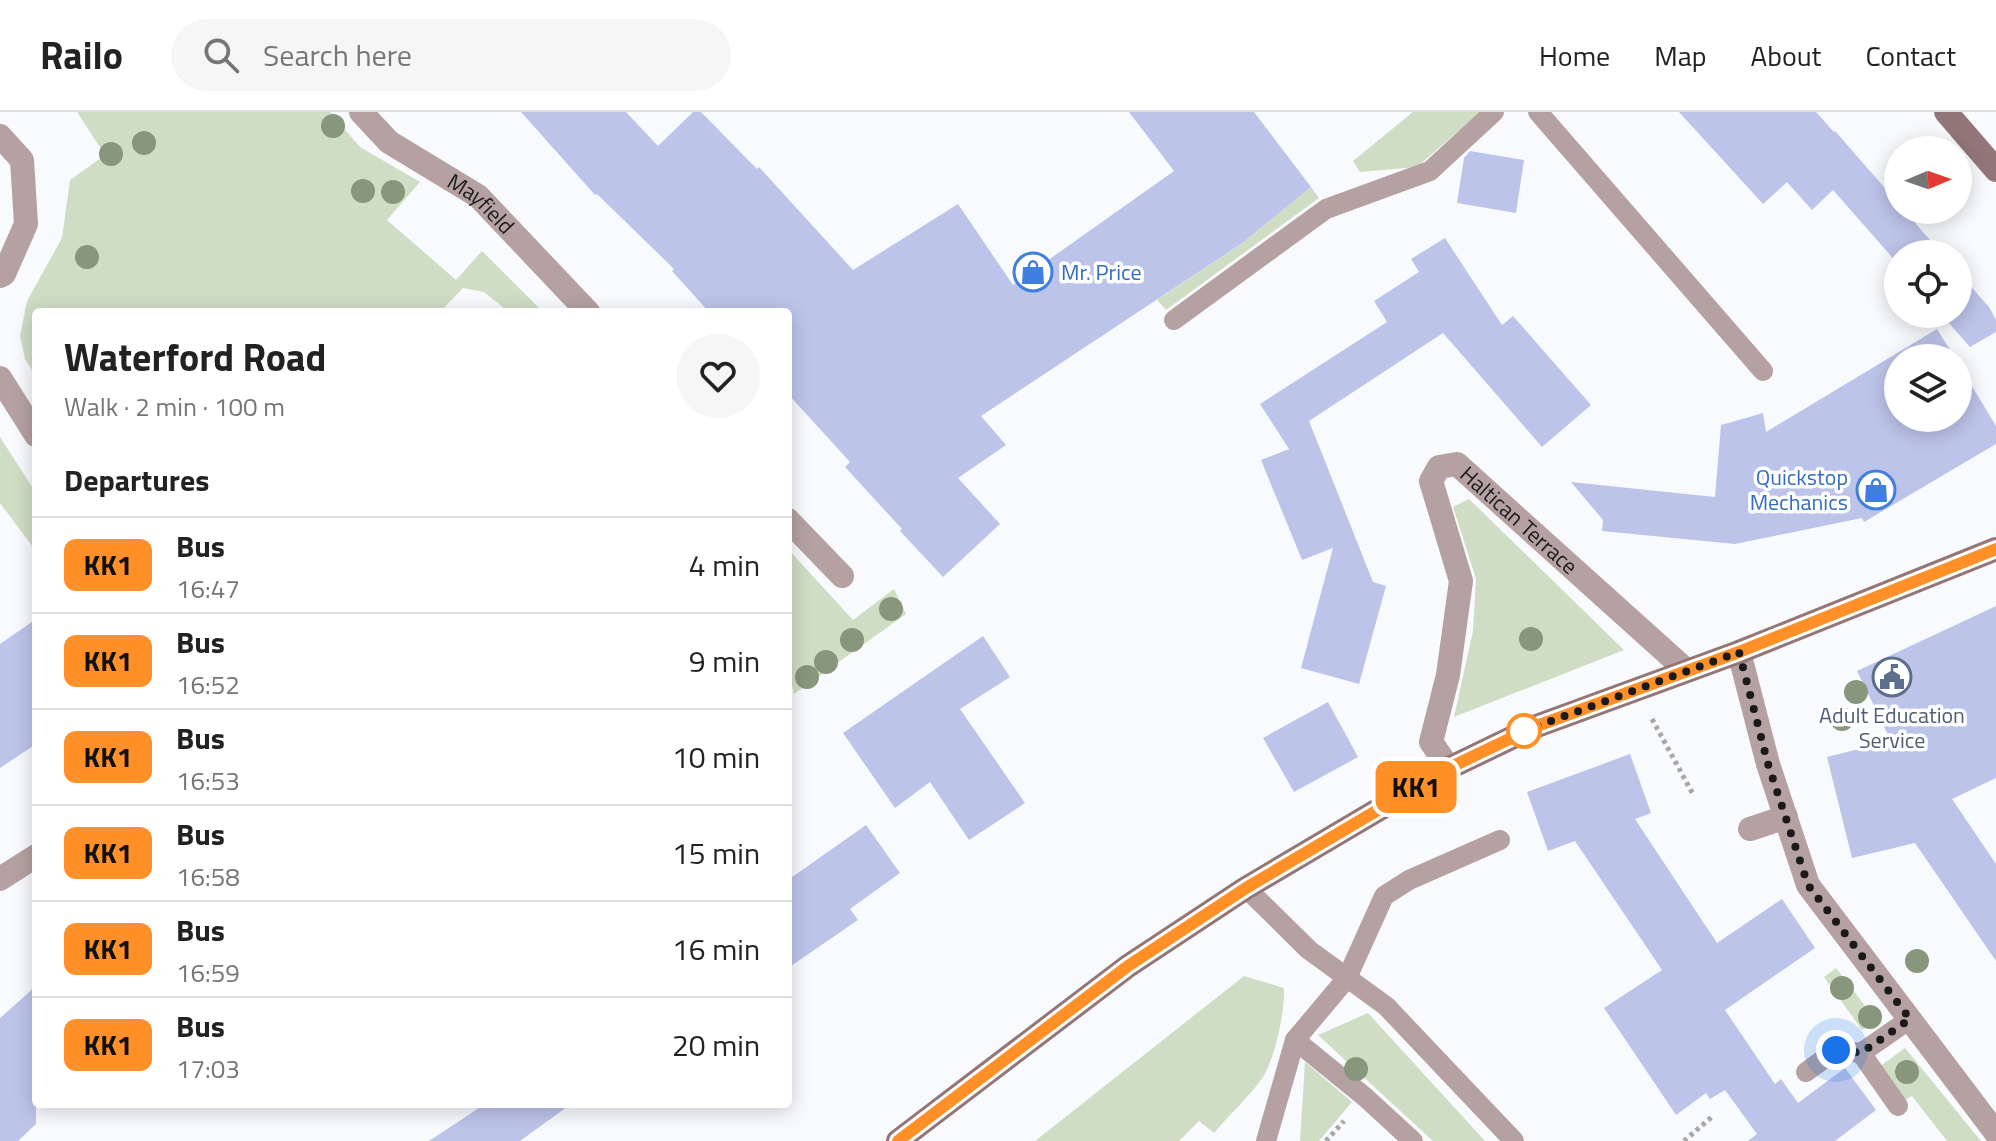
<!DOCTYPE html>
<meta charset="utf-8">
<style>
:root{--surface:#fff;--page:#f6f6f6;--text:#222;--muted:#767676;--line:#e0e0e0}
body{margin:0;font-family:"Titillium Web",sans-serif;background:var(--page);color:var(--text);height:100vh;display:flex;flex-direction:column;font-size:30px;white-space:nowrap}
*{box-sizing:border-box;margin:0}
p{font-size:26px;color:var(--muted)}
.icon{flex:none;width:44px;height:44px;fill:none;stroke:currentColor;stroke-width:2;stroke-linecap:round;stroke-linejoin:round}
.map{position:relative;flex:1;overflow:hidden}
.details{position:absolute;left:32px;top:196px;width:760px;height:800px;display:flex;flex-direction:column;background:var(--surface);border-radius:8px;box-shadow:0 4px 20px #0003}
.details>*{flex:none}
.badge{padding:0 16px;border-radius:12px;font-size:28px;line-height:52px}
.needle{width:52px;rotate:88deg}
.buttons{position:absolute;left:1884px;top:24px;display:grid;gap:16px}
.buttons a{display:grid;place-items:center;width:88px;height:88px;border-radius:50%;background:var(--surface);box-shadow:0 4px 20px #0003;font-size:40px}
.you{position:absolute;width:40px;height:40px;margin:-20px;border:6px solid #fff;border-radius:50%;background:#1a73e8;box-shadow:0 0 0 12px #1a73e833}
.map>.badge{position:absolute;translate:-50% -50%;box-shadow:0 0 0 4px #fff}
h2{padding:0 32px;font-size:30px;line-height:72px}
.round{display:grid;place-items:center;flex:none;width:84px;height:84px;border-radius:42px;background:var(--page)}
.headline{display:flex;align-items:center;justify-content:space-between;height:136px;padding:0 32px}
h1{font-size:38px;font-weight:700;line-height:60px}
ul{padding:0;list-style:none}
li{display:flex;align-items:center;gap:24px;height:96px;padding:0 32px;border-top:2px solid var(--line)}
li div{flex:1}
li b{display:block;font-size:30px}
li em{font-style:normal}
li .badge{min-width:88px;font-weight:700;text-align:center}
header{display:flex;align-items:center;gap:48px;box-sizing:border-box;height:112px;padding:0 40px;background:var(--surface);border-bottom:2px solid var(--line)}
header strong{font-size:38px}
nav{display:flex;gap:44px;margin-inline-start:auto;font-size:28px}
.search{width:560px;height:72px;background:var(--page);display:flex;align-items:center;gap:20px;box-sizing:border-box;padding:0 28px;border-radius:44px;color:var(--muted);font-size:30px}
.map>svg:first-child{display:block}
.green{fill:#d0ddc5}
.building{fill:#bdc4ea}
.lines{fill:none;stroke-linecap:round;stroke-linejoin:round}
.path{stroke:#a7a7a9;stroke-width:5;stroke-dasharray:4 4;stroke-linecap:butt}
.lane{stroke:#b5a1a1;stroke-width:20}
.street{stroke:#b5a1a1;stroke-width:24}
.secondary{stroke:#937677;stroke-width:24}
.tree{fill:#88967b}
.line-casing{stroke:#fff;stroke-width:18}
.line{stroke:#ff9027;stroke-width:12}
.walk{stroke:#1a1a1b;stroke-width:8;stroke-dasharray:0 14.4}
.stop-dot{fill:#fff;stroke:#ff9027;stroke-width:4}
.labels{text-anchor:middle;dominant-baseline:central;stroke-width:7;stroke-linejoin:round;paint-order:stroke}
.street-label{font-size:22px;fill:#1a1a1b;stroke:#fff}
.shop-label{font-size:22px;fill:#366cbe;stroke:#fff;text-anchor:start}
.service-label{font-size:22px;fill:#4e5e75;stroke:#fff}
</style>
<header>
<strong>Railo</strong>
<div class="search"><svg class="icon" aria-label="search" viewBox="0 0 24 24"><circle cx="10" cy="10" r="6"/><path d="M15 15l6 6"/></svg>Search here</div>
<nav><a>Home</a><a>Map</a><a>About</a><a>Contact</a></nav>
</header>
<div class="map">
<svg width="1996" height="1029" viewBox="0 0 1996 1029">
<rect width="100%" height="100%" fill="#f9fafd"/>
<!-- green -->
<g class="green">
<polygon points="77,0 330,0 360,35 420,70 387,108 456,168 482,139 543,200 509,200 484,180 463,176 440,200 36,200 36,264 25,247 20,224 27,189 62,126 70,68 105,43"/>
<polygon points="1413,0 1480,0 1417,55 1360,60 1353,49"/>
<polygon points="1311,75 1319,86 1166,198 1157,188 1241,132"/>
<polygon points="0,325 36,381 36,439 0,391"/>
<polygon points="1469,387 1624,538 1454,605 1473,519 1476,467 1453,395"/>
<polygon points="788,437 853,508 894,477 906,502 794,582 788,557"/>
<polygon points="1836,856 1876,908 1862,918 1824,865"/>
<path d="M1244,864L1284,876C1285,900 1275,948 1261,968C1247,987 1229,1003 1214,1021L1199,1009L1179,1029H1035Z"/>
<polygon points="1368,901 1485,1029 1433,1029 1318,923"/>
<polygon points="1905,936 1981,1029 1947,1029 1912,984 1905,988 1879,955"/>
<polygon points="1305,950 1352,990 1319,1029 1300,1029"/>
</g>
<!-- building -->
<g class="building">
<polygon points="521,0 626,0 658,34 693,0 701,0 757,57 759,55 853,158 958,92 1013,173 1174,59 1129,0 1254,0 1311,75 1241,132 981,304 1006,333 958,366 1000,412 943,465 900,419 902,417 845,355 850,350 788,282 788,200 709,200 672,159 674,157 597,82 595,83"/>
<polygon points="1679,0 1816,0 1834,20 1835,19 1898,91 1898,98 1904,98 1942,142 1898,142 1898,152 1833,78 1812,98 1787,70 1763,92"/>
<polygon points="1470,39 1524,48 1516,101 1457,91 1464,46"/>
<polygon points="1445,126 1502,213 1513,204 1591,293 1542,335 1443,221 1309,309 1373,470 1386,474 1359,572 1301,556 1333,436 1302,448 1261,348 1289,337 1260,292 1387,210 1374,189 1419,160 1411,147"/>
<polygon points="1958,160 1989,195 1996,208 1996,220 1970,235 1941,202 1958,202"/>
<polygon points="1937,217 1955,246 1898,246 1898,306 1958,306 1958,251 1996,314 1996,332 1864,410 1862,406 1735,432 1602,419 1603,408 1571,370 1715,385 1721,313 1763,301 1766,320"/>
<polygon points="1996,494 1996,666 1952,687 1996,752 1996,849 1915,731 1852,746 1827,645 1891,629 1857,559"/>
<polygon points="36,507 36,632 0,656 0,532"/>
<polygon points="983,524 1010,565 960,597 1025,691 969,728 930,670 895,696 843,621"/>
<polygon points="1328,590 1358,645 1294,680 1263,626"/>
<polygon points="1630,642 1651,701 1635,707 1717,831 1782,787 1815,836 1725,898 1775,972 1781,967 1798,991 1845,956 1876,998 1835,1029 1748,1029 1757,1022 1725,978 1710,987 1706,981 1676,1003 1604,896 1662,858 1575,729 1548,739 1527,680"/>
<polygon points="866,713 900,761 850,797 858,808 788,856 788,768"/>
<polygon points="36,874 36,1012 18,1029 0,1029 0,906"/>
<polygon points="485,992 571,992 520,1029 429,1029"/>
</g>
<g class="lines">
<!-- path -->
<g class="path">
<polyline points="1652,607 1694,684"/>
<polyline points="1326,1029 1344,1009"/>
<polyline points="1684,1029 1714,1003"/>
</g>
<!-- lane -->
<g class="lane">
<polyline points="1538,0 1763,259"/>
<polyline points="1174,208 1326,97 1430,59 1494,0"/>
<polyline points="1246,776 1309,838 1386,894 1514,1029"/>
<polyline points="1295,928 1365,985 1413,1029"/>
<polyline points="1861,941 1898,994"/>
<polyline points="1806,960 1836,938 1861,941 1910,907"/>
<polyline points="1266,1029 1295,928 1347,866 1384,784 1409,768 1500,728"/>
</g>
<!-- street -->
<g class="street">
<path id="s1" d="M361,0L389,30L478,84L588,200"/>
<polyline points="0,24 22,48 26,112 4,162 0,164"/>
<polyline points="0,266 36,323"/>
<polyline points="788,408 842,464"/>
<polyline points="1739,540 1768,652 1808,773 1996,1021"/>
<path id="s2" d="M1449,656L1431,630L1448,563L1461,469L1431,369L1439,355L1457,352L1687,559"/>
<polyline points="1750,717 1786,705"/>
<polyline points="0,767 36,744"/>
</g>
<!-- secondary -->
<g class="secondary">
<polyline points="1946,0 1996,58"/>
<polyline points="898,1029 1128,854 1246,776 1449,656 1534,615 1739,540 1996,437"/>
</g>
</g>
<!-- trees -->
<g class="tree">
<circle cx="333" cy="14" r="12"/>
<circle cx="144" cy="31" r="12"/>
<circle cx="111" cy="42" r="12"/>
<circle cx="363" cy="79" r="12"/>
<circle cx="393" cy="80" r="12"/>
<circle cx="87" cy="145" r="12"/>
<circle cx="891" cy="497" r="12"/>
<circle cx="1531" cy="527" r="12"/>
<circle cx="852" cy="528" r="12"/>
<circle cx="826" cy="550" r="12"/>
<circle cx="807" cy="565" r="12"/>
<circle cx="1856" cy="580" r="12"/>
<circle cx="1842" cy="607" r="12"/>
<circle cx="1917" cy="849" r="12"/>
<circle cx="1842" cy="876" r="12"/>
<circle cx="1870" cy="905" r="12"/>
<circle cx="1356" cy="957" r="12"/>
<circle cx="1907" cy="960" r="12"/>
</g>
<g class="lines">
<!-- line casing -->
<g class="line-casing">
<polyline id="line" points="898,1029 1128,854 1246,776 1449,656 1534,615 1739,540 1996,437"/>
</g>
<!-- line -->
<use href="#line" class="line"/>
<!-- walk -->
<polyline class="walk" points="1524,619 1739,540 1768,652 1808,773 1910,907 1861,941 1836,938"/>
</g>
<!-- icons -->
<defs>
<g id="shop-ring" transform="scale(2)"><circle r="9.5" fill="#fff" stroke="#3f7fe0" stroke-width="1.5"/><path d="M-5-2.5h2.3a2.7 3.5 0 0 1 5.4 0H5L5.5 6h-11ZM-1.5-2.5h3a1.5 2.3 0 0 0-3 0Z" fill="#3f7fe0"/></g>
<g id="civic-ring" transform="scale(2)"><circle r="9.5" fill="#fff" stroke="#5c6f8a" stroke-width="1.5"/><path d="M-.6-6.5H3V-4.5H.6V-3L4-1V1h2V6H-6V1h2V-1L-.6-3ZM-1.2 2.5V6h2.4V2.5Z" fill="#5c6f8a"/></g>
</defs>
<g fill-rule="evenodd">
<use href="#shop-ring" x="1033" y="160"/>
<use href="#shop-ring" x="1876" y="378"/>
<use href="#civic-ring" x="1892" y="565"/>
</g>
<!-- markers -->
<circle class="stop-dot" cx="1524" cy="619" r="16"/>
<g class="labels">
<!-- street labels -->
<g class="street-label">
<text stroke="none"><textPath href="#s1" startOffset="152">Mayfield</textPath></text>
<text stroke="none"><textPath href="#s2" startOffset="418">Haltican Terrace</textPath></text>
</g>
<!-- shop labels -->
<g class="shop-label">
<text x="1061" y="160">Mr. Price</text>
<text x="1848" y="365" text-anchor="end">Quickstop<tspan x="1848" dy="25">Mechanics</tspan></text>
</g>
<!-- service labels -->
<g class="service-label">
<text x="1892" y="603">Adult Education<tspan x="1892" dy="25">Service</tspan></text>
</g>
</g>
</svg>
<div class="buttons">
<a><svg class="needle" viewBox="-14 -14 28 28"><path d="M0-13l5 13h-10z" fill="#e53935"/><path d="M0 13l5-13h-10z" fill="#767676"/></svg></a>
<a><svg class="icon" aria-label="locate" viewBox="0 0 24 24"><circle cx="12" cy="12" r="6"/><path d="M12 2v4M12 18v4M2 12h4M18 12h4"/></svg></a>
<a><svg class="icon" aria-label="layers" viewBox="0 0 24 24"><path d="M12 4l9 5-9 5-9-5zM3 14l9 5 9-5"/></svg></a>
</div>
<div class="you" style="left:1836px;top:938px"></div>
<b class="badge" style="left:1416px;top:675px;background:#ff9027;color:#111">KK1</b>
<section class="details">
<div class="headline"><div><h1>Waterford Road</h1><p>Walk · 2 min · 100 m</p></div><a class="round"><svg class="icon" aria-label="heart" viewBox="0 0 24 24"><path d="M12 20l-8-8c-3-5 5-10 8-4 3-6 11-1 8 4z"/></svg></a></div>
<h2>Departures</h2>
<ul>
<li><span class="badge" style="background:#ff9027;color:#111">KK1</span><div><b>Bus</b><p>16:47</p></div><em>4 min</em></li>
<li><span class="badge" style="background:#ff9027;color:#111">KK1</span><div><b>Bus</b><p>16:52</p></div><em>9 min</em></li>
<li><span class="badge" style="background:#ff9027;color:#111">KK1</span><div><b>Bus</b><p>16:53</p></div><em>10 min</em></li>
<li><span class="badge" style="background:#ff9027;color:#111">KK1</span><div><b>Bus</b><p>16:58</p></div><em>15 min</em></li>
<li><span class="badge" style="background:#ff9027;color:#111">KK1</span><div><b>Bus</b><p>16:59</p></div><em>16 min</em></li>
<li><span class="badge" style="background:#ff9027;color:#111">KK1</span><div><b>Bus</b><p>17:03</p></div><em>20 min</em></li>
</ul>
</section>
</div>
